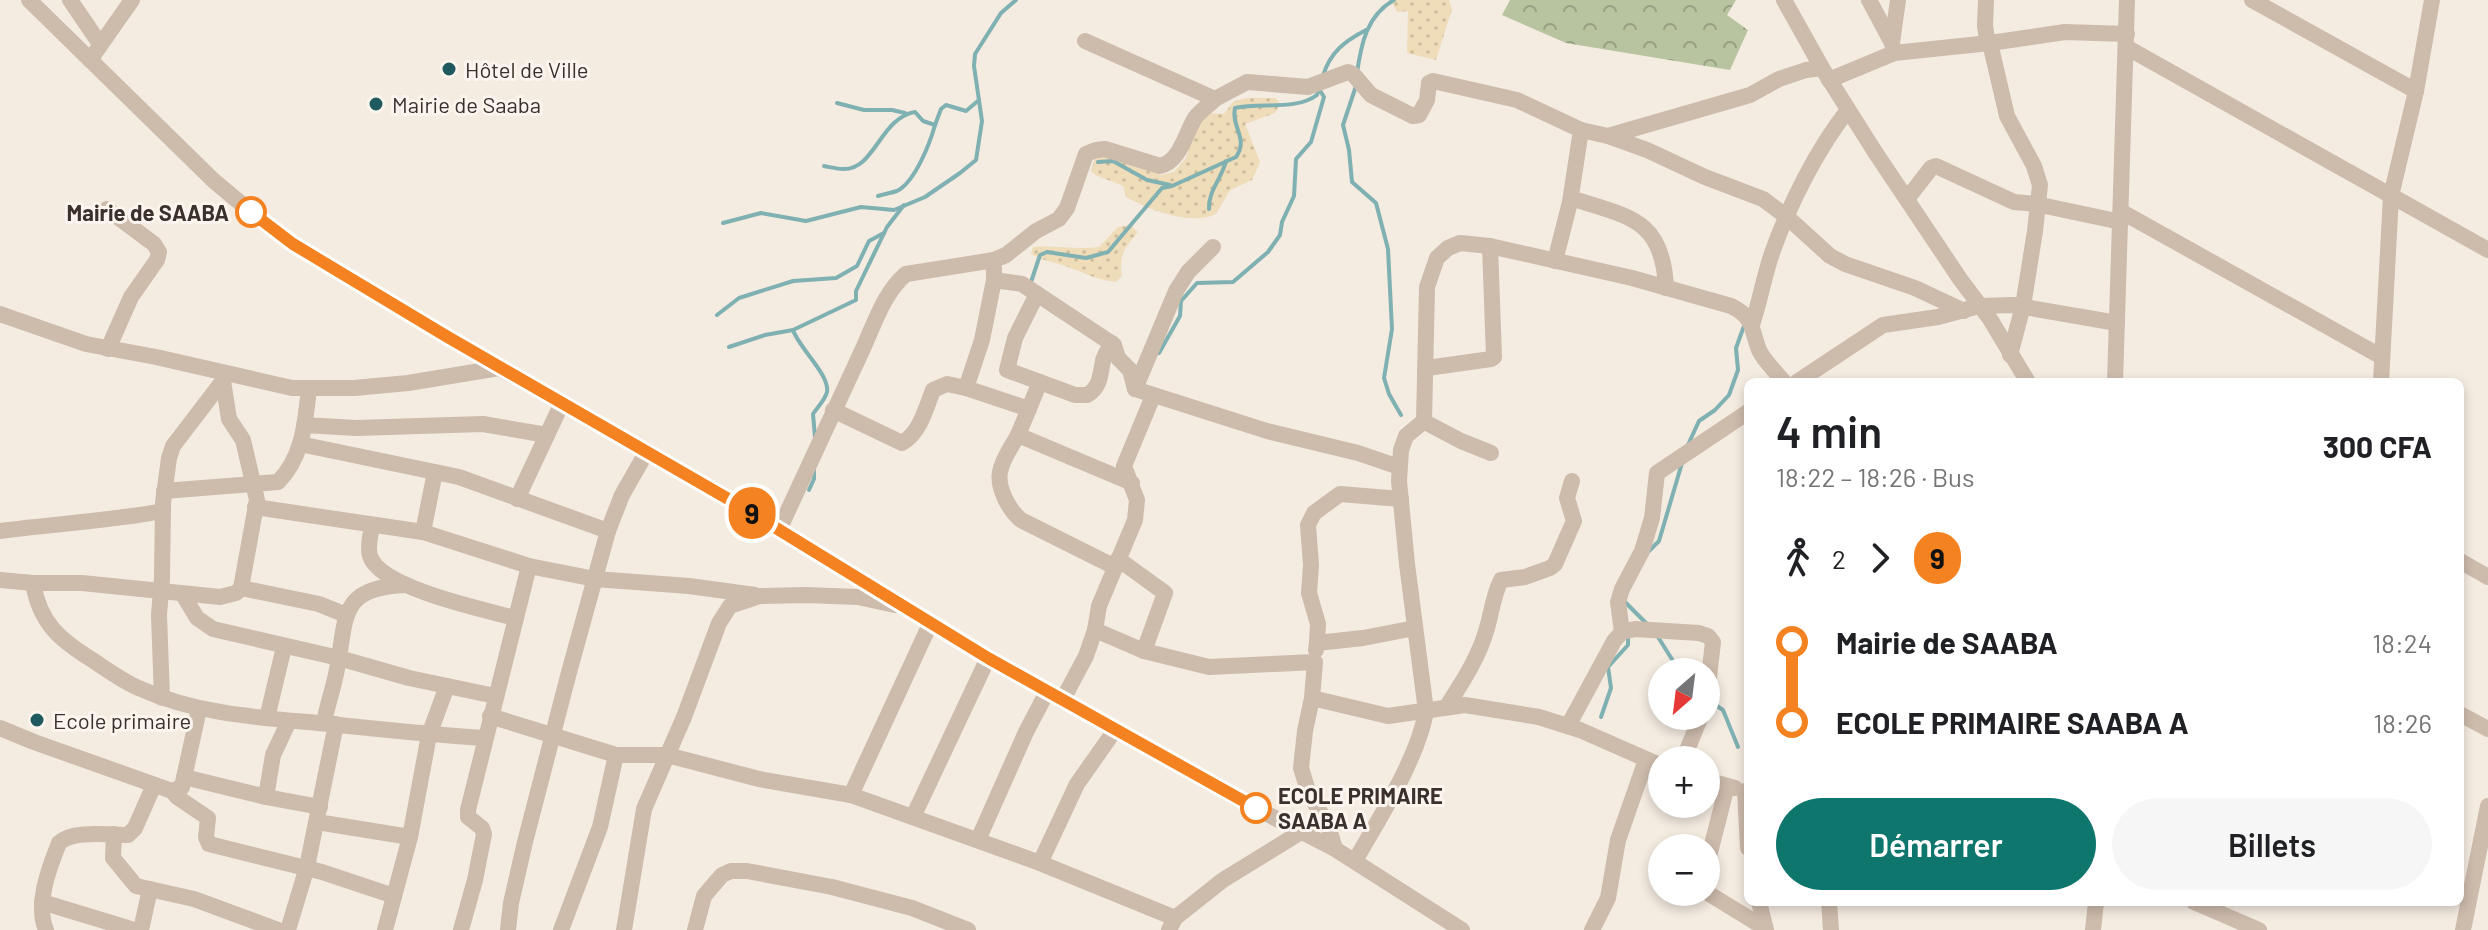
<!DOCTYPE html>
<html lang="fr">
<meta charset="utf-8">
<style>
:root{--surface:#fff;--page:#f6f6f6;--text:#202124;--muted:#757577;--accent:#0f766e}
body{margin:0;font-family:Barlow,sans-serif;background:var(--page);color:var(--text);height:100vh;display:flex;flex-direction:column;font-size:30px;white-space:nowrap}
*{box-sizing:border-box;margin:0}
p{font-size:26px;color:var(--muted)}
.icon{flex:none;width:44px;height:44px;fill:none;stroke:currentColor;stroke-width:2;stroke-linecap:round;stroke-linejoin:round}
.map{position:relative;flex:1;overflow:hidden}
.sheet{position:absolute;left:1744px;top:378px;width:720px;height:528px;display:flex;flex-direction:column;background:var(--surface);border-radius:12px;box-shadow:0 4px 12px #0003}
.sheet>*{flex:none}
.badge{padding:0 16px;border-radius:26px;font-size:28px;line-height:52px}
.needle{width:52px;rotate:208deg}
.fabs{position:absolute;left:1648px;top:658px;display:grid;gap:16px}
.fabs a{display:grid;place-items:center;width:72px;height:72px;border-radius:50%;background:var(--surface);box-shadow:0 4px 12px #0003;font-size:40px}
.map>.badge{position:absolute;translate:-50% -50%;box-shadow:0 0 0 4px #fff}
.legs{display:flex;align-items:center;gap:12px;height:88px;padding:0 32px;font-size:26px}
.legs p{margin-inline-start:auto}
.headline{display:flex;align-items:center;justify-content:space-between;height:136px;padding:0 32px}
h1{font-size:44px;font-weight:600;line-height:60px}
.button{display:flex;gap:16px;margin-top:auto;padding:16px 32px}
.button a{flex:1;height:92px;border-radius:48px;background:var(--accent);color:#fff;font-size:32px;font-weight:600;line-height:92px;text-align:center}
.button a+a{background:var(--page);color:var(--text)}
ul{padding:0 32px;list-style:none}
li{display:flex;align-items:center;gap:28px;height:80px;font-size:30px}
li i{display:grid;place-items:center;width:12px;height:100%;margin:0 10px;background:currentColor}
li i::after{content:'';width:20px;height:20px;margin:-10px;border:6px solid;border-radius:50%;background:var(--surface)}
li p{margin-inline-start:auto}
li:first-child i{background:linear-gradient(#0000 50%,currentColor 0)}
li:last-child i{background:linear-gradient(currentColor 50%,#0000 0)}
.map>svg:first-child{display:block}
.forest{fill:url(#forest-crowns)}
.sand{fill:url(#sand-dots)}
.lines{fill:none;stroke-linecap:round;stroke-linejoin:round}
.stream{stroke:#7fb0b2;stroke-width:4}
.street{stroke:#cdbbac;stroke-width:16}
.line-1-casing{stroke:#fff;stroke-width:18}
.line-1{stroke:#f58220;stroke-width:12}
.poi-dot{fill:#1f5a5e;stroke:#fbf5ee;stroke-width:3}
.stop-1-dot{fill:#fff;stroke:#f58220;stroke-width:4}
.labels{text-anchor:middle;dominant-baseline:central;stroke-width:6;stroke-linejoin:round;paint-order:stroke}
.poi-label{font-size:22px;fill:#3b302b;stroke:#fbf5ee;text-anchor:start}
.stop-label{font-size:22px;font-weight:bold;fill:#3b302b;stroke:#fbf5ee;text-anchor:end}
</style>
<div class="map">
<svg width="2488" height="930" viewBox="0 0 2488 930">
<defs>
<pattern id="forest-crowns" width="20" height="18" patternUnits="userSpaceOnUse" patternTransform="scale(2)"><rect width="20" height="18" fill="#b8c4a0"/><path d="M2 6a3 3 0 1 1 6 0M12 15a3 3 0 1 1 6 0" fill="none" stroke="#97a083"/></pattern>
<pattern id="sand-dots" width="8" height="8" patternUnits="userSpaceOnUse" patternTransform="scale(2)"><rect width="8" height="8" fill="#efdcb8"/><path d="M2 2h.1M6 6h.1" fill="none" stroke="#cebd9e" stroke-width="1.8" stroke-linecap="round"/></pattern>
</defs>
<rect width="100%" height="100%" fill="#f4ebe1"/>
<!-- forest -->
<polygon class="forest" points="1510,0 1736,0 1727,15 1748,30 1730,70 1566,43 1502,15"/>
<!-- sand -->
<g class="sand">
<polygon points="1391,0 1449,0 1452,9 1436,60 1407,53 1408,11 1397,12"/>
<path d="M1246,98H1276L1280,104L1275,113L1245,124L1260,162L1252,180L1230,190L1216,214C1191,226 1149,210 1126,197L1123,186C1114,181 1095,177 1091,171L1095,158L1102,154L1161,175L1174,172L1186,158L1198,119L1208,113L1224,114L1233,102Z"/>
<path d="M1130,225L1138,232C1124,249 1119,253 1122,276L1116,282C1094,280 1076,268 1055,263C1045,260 1040,259 1031,254L1033,247C1054,245 1076,250 1099,247L1118,227Z"/>
</g>
<g class="lines">
<!-- stream -->
<g class="stream">
<path d="M1357,73C1361,44 1367,15 1394,0"/>
<path d="M1323,76C1330,52 1345,41 1366,30"/>
<polyline points="1356,86 1343,125 1349,150 1352,182 1376,203 1388,249 1392,329 1384,378 1389,394 1401,415"/>
<polyline points="837,103 864,110 892,110 905,113"/>
<polyline points="1098,162 1113,161 1147,180 1170,185"/>
<path d="M824,166C830,167 837,169 843,169C875,170 880,118 915,112L923,121L935,125L941,109L946,105L966,111L979,100"/>
<path d="M878,196C884,194 891,193 897,191C915,182 930,143 935,125"/>
<path d="M1209,209C1208,191 1222,178 1226,161"/>
<polyline points="723,223 761,213 806,221 861,207 894,210 925,197 960,173 976,160 982,121 974,66 975,54 1001,13 1016,0"/>
<path d="M1031,282L1040,255L1047,252L1086,258L1108,252L1162,188L1172,186L1236,157C1249,138 1231,128 1235,108C1260,102 1296,111 1317,95L1319,88"/>
<polyline points="717,315 739,298 793,281 836,278 857,266 869,241 884,233"/>
<polyline points="729,347 765,335 793,330"/>
<polyline points="1159,353 1180,316 1181,301 1197,283 1233,282 1268,252 1280,235 1282,222 1294,196 1296,159 1311,142 1324,97 1319,89"/>
<path d="M815,437L813,414C817,408 825,400 827,392C830,375 799,348 793,330L856,300V291L887,227L904,205"/>
<polyline points="1687,447 1699,421 1715,410 1729,395 1738,370 1736,348 1744,326"/>
<polyline points="809,490 814,479 814,470"/>
<polyline points="1649,551 1659,541 1682,463"/>
<polyline points="1625,602 1647,624"/>
<polyline points="1658,637 1680,672"/>
<polyline points="1711,702 1723,710 1738,747"/>
<polyline points="1601,717 1611,688 1608,667 1628,645 1628,634"/>
</g>
<!-- street -->
<g class="street">
<polyline points="29,0 214,181 262,221 293,244 499,368 737,504 988,658 1244,802 1335,849 1462,930"/>
<polyline points="70,0 100,44"/>
<polyline points="1784,0 1822,68 1875,152 1960,279 1990,319 2028,382"/>
<polyline points="1869,0 1892,43"/>
<polyline points="1986,0 1985,26 1987,39 1990,43 2007,116 2034,166 2040,185 2035,231 2023,306 2010,355"/>
<polyline points="2252,0 2416,91"/>
<polyline points="1085,41 1215,99 1247,82 1308,87 1348,72 1353,74 1371,95 1413,116 1419,115 1427,100 1429,83 1433,81 1517,100 1581,130 1608,136 1647,150 1705,177 1763,199 1787,217 1830,256 1845,264 1915,288 1964,311"/>
<polyline points="2126,47 2488,250"/>
<polyline points="1894,53 1892,43 1898,0"/>
<polyline points="90,60 132,0"/>
<polyline points="1829,80 1894,53 1990,43 2065,32 2127,34"/>
<polyline points="1608,136 1750,95 1779,79 1806,70 1822,68"/>
<path d="M1571,198C1627,217 1663,217 1666,288"/>
<polyline points="1907,199 1931,168 1936,166 2014,202 2036,204 2121,222"/>
<polyline points="107,209 154,244 159,252 157,260 131,297 108,349"/>
<polyline points="2122,212 2382,357"/>
<polyline points="1213,247 1188,272 1176,291 1135,389 1267,431 1358,453 1399,467"/>
<polyline points="1555,261 1570,202 1581,130"/>
<polyline points="994,269 994,280 1022,284 1037,294"/>
<polyline points="994,280 982,340 966,388 1029,409"/>
<polyline points="0,314 86,344 156,357 292,388 354,388 408,383 499,368"/>
<path d="M1752,325C1760,301 1764,276 1772,253C1789,205 1817,149 1848,110"/>
<path d="M1112,343C1109,349 1104,355 1103,361C1100,374 1101,387 1087,395H1075L1007,370L1015,338L1037,294L1114,345L1118,358L1130,370L1135,389"/>
<polyline points="1427,368 1491,359 1494,357 1490,246"/>
<polyline points="1797,382 1883,325 1938,317 1979,306 2013,305 2117,323"/>
<polyline points="2115,382 2127,0"/>
<polyline points="2381,382 2391,196 2416,91 2432,0"/>
<path d="M833,410L902,443C920,433 926,408 933,390L947,384L966,388"/>
<polyline points="1423,421 1461,441 1491,453"/>
<polyline points="304,425 356,428 483,424 547,435 562,403"/>
<polyline points="1018,435 1040,382"/>
<polyline points="300,444 459,477 608,531"/>
<path d="M164,491L278,482C303,457 305,423 309,389"/>
<polyline points="517,499 547,435"/>
<polyline points="255,507 423,532 529,566 595,579 689,586 755,595"/>
<path d="M372,525C371,534 367,547 370,556C380,588 485,610 515,618"/>
<path d="M779,530C806,471 833,413 860,355C873,328 883,293 906,274L994,260L1006,255L1036,231L1059,219L1067,208L1086,154L1096,150L1105,149L1160,166C1180,162 1185,134 1195,118C1200,111 1209,105 1215,99"/>
<path d="M0,531C54,524 109,521 163,511"/>
<polyline points="423,532 435,472"/>
<polyline points="1118,559 1165,593 1144,651"/>
<polyline points="2460,561 2488,577"/>
<path d="M1115,567L1021,520C1009,510 997,488 1000,472C1002,459 1012,446 1018,435L1132,483"/>
<polyline points="0,580 33,583 82,583 220,597 236,593 241,588 257,500 243,440 229,419 223,381"/>
<path d="M33,583C40,624 60,640 94,661C109,671 124,682 141,689C203,717 273,718 339,725C388,730 436,735 485,738"/>
<polyline points="241,588 319,604 346,615"/>
<polyline points="182,593 197,618 213,629 339,658 409,678 495,696"/>
<polyline points="1095,630 1099,606 1135,520 1137,500 1124,466 1153,396"/>
<polyline points="1622,632 1618,602 1622,589 1642,551 1652,518 1657,473 1748,412"/>
<polyline points="1317,643 1318,624 1309,593 1311,565 1308,525 1314,513 1340,494 1401,499"/>
<polyline points="1316,650 1317,643 1363,638 1415,628"/>
<polyline points="162,698 159,615 162,578 163,503 169,458 173,446 225,378"/>
<polyline points="1312,698 1305,731 1301,768 1309,794 1328,825 1335,849"/>
<polyline points="1062,701 1086,656 1095,630 1144,651 1209,667 1315,662 1312,698 1388,716 1465,705 1539,717 1580,730 1662,766"/>
<path d="M1447,706C1463,681 1479,657 1487,628C1492,611 1493,596 1501,580L1525,577L1550,568L1555,564L1574,521L1567,498L1572,481"/>
<polyline points="2460,714 2488,729"/>
<polyline points="490,716 616,755 667,755 759,779 851,795 1040,863 1175,918"/>
<polyline points="267,718 284,647"/>
<path d="M324,723C327,705 334,687 337,669C347,616 339,588 405,585"/>
<polyline points="1568,726 1614,641 1622,632 1635,629 1699,633 1708,636 1713,642 1706,703"/>
<polyline points="0,728 34,742 172,791 182,787 199,709"/>
<polyline points="1683,760 1701,716"/>
<polyline points="184,777 266,797 320,807"/>
<polyline points="1706,780 1735,788"/>
<polyline points="172,791 177,797 208,818 206,837 209,844 322,872 394,896"/>
<polyline points="1745,791 1748,848"/>
<polyline points="851,795 931,622"/>
<polyline points="266,797 273,755 289,721"/>
<polyline points="913,817 988,658"/>
<polyline points="317,822 410,837"/>
<polyline points="114,834 113,858 136,886 194,899 278,930"/>
<polyline points="978,840 1026,732 1047,692"/>
<path d="M1355,861C1379,818 1418,759 1426,711L1407,564L1399,481L1401,450L1406,436L1424,421L1427,287L1437,258L1448,248L1460,243L1490,246L1632,278L1731,306C1754,317 1751,329 1759,350C1764,361 1776,372 1784,382"/>
<polyline points="1040,863 1077,784 1115,730"/>
<polyline points="1706,868 1727,786"/>
<polyline points="1706,892 1765,928"/>
<polyline points="42,902 134,930"/>
<polyline points="1759,902 1766,930"/>
<polyline points="1829,902 1831,930"/>
<polyline points="2194,902 2259,930"/>
<path d="M46,930C35,904 49,868 59,843C72,830 109,835 128,835L135,828L154,785"/>
<polyline points="141,930 150,889"/>
<polyline points="288,930 307,867 336,724"/>
<polyline points="385,930 410,837 429,735 447,686"/>
<polyline points="461,930 475,880 484,834 482,828 468,817 468,810 529,566"/>
<polyline points="508,930 511,903 525,842 568,676 608,531 622,495 646,453"/>
<polyline points="561,930 600,827 616,755"/>
<polyline points="624,930 644,809 684,717 719,623 730,606 760,596 806,595 858,597 895,605"/>
<polyline points="695,930 704,896 722,875 731,871 747,871 832,887 912,908 968,930"/>
<polyline points="1169,930 1175,918 1223,880 1301,832"/>
<polyline points="1592,930 1608,898 1618,840 1646,760"/>
<polyline points="2093,930 2096,902"/>
<polyline points="2463,930 2488,806"/>
</g>
</g>
<g class="lines">
<!-- line-1 casing -->
<g class="line-1-casing">
<polyline id="line-1" points="251,212 293,244 446,336 737,504 988,658 1256,808"/>
</g>
<!-- line-1 -->
<use href="#line-1" class="line-1"/>
</g>
<!-- markers -->
<g class="poi-dot">
<circle cx="449" cy="69" r="8"/>
<circle cx="376" cy="104" r="8"/>
<circle cx="37" cy="720" r="8"/>
</g>
<g class="stop-1-dot">
<circle cx="251" cy="212" r="14"/>
<circle cx="1256" cy="808" r="14"/>
</g>
<g class="labels">
<!-- poi labels -->
<g class="poi-label">
<text x="465" y="69">Hôtel de Ville</text>
<text x="392" y="104">Mairie de Saaba</text>
<text x="53" y="720">Ecole primaire</text>
</g>
<!-- stop labels -->
<g class="stop-label">
<text x="229" y="212">Mairie de SAABA</text>
<text x="1278" y="795" text-anchor="start">ECOLE PRIMAIRE<tspan x="1278" dy="25">SAABA A</tspan></text>
</g>
</g>
</svg>
<div class="fabs">
<a><svg class="needle" viewBox="-14 -14 28 28"><path d="M0-13l5 13h-10z" fill="#e53935"/><path d="M0 13l5-13h-10z" fill="#757577"/></svg></a>
<a>+</a>
<a>−</a>
</div>
<b class="badge" style="left:752px;top:513px;background:#f58220;color:#111">9</b>
<section class="sheet">
<div class="headline"><div><h1>4 min</h1><p>18:22 – 18:26 · Bus</p></div><b>300 CFA</b></div>
<div class="legs"><svg class="icon" aria-label="walk" viewBox="0 0 24 24"><circle cx="13" cy="4" r="2"/><path d="M13 8l-2 6 4 7M11 14l-3 7M7 12l3-4h3l4 4"/></svg>2<svg class="icon" aria-label="forward" viewBox="0 0 24 24"><path d="M9 5l7 7-7 7"/></svg><b class="badge" style="background:#f58220;color:#111">9</b></div>
<ul>
<li><i style="color:#f58220"></i><b>Mairie de SAABA</b><p>18:24</p></li>
<li><i style="color:#f58220"></i><b>ECOLE PRIMAIRE SAABA A</b><p>18:26</p></li>
</ul>
<div class="button"><a>Démarrer</a><a>Billets</a></div>
</section>
</div>
